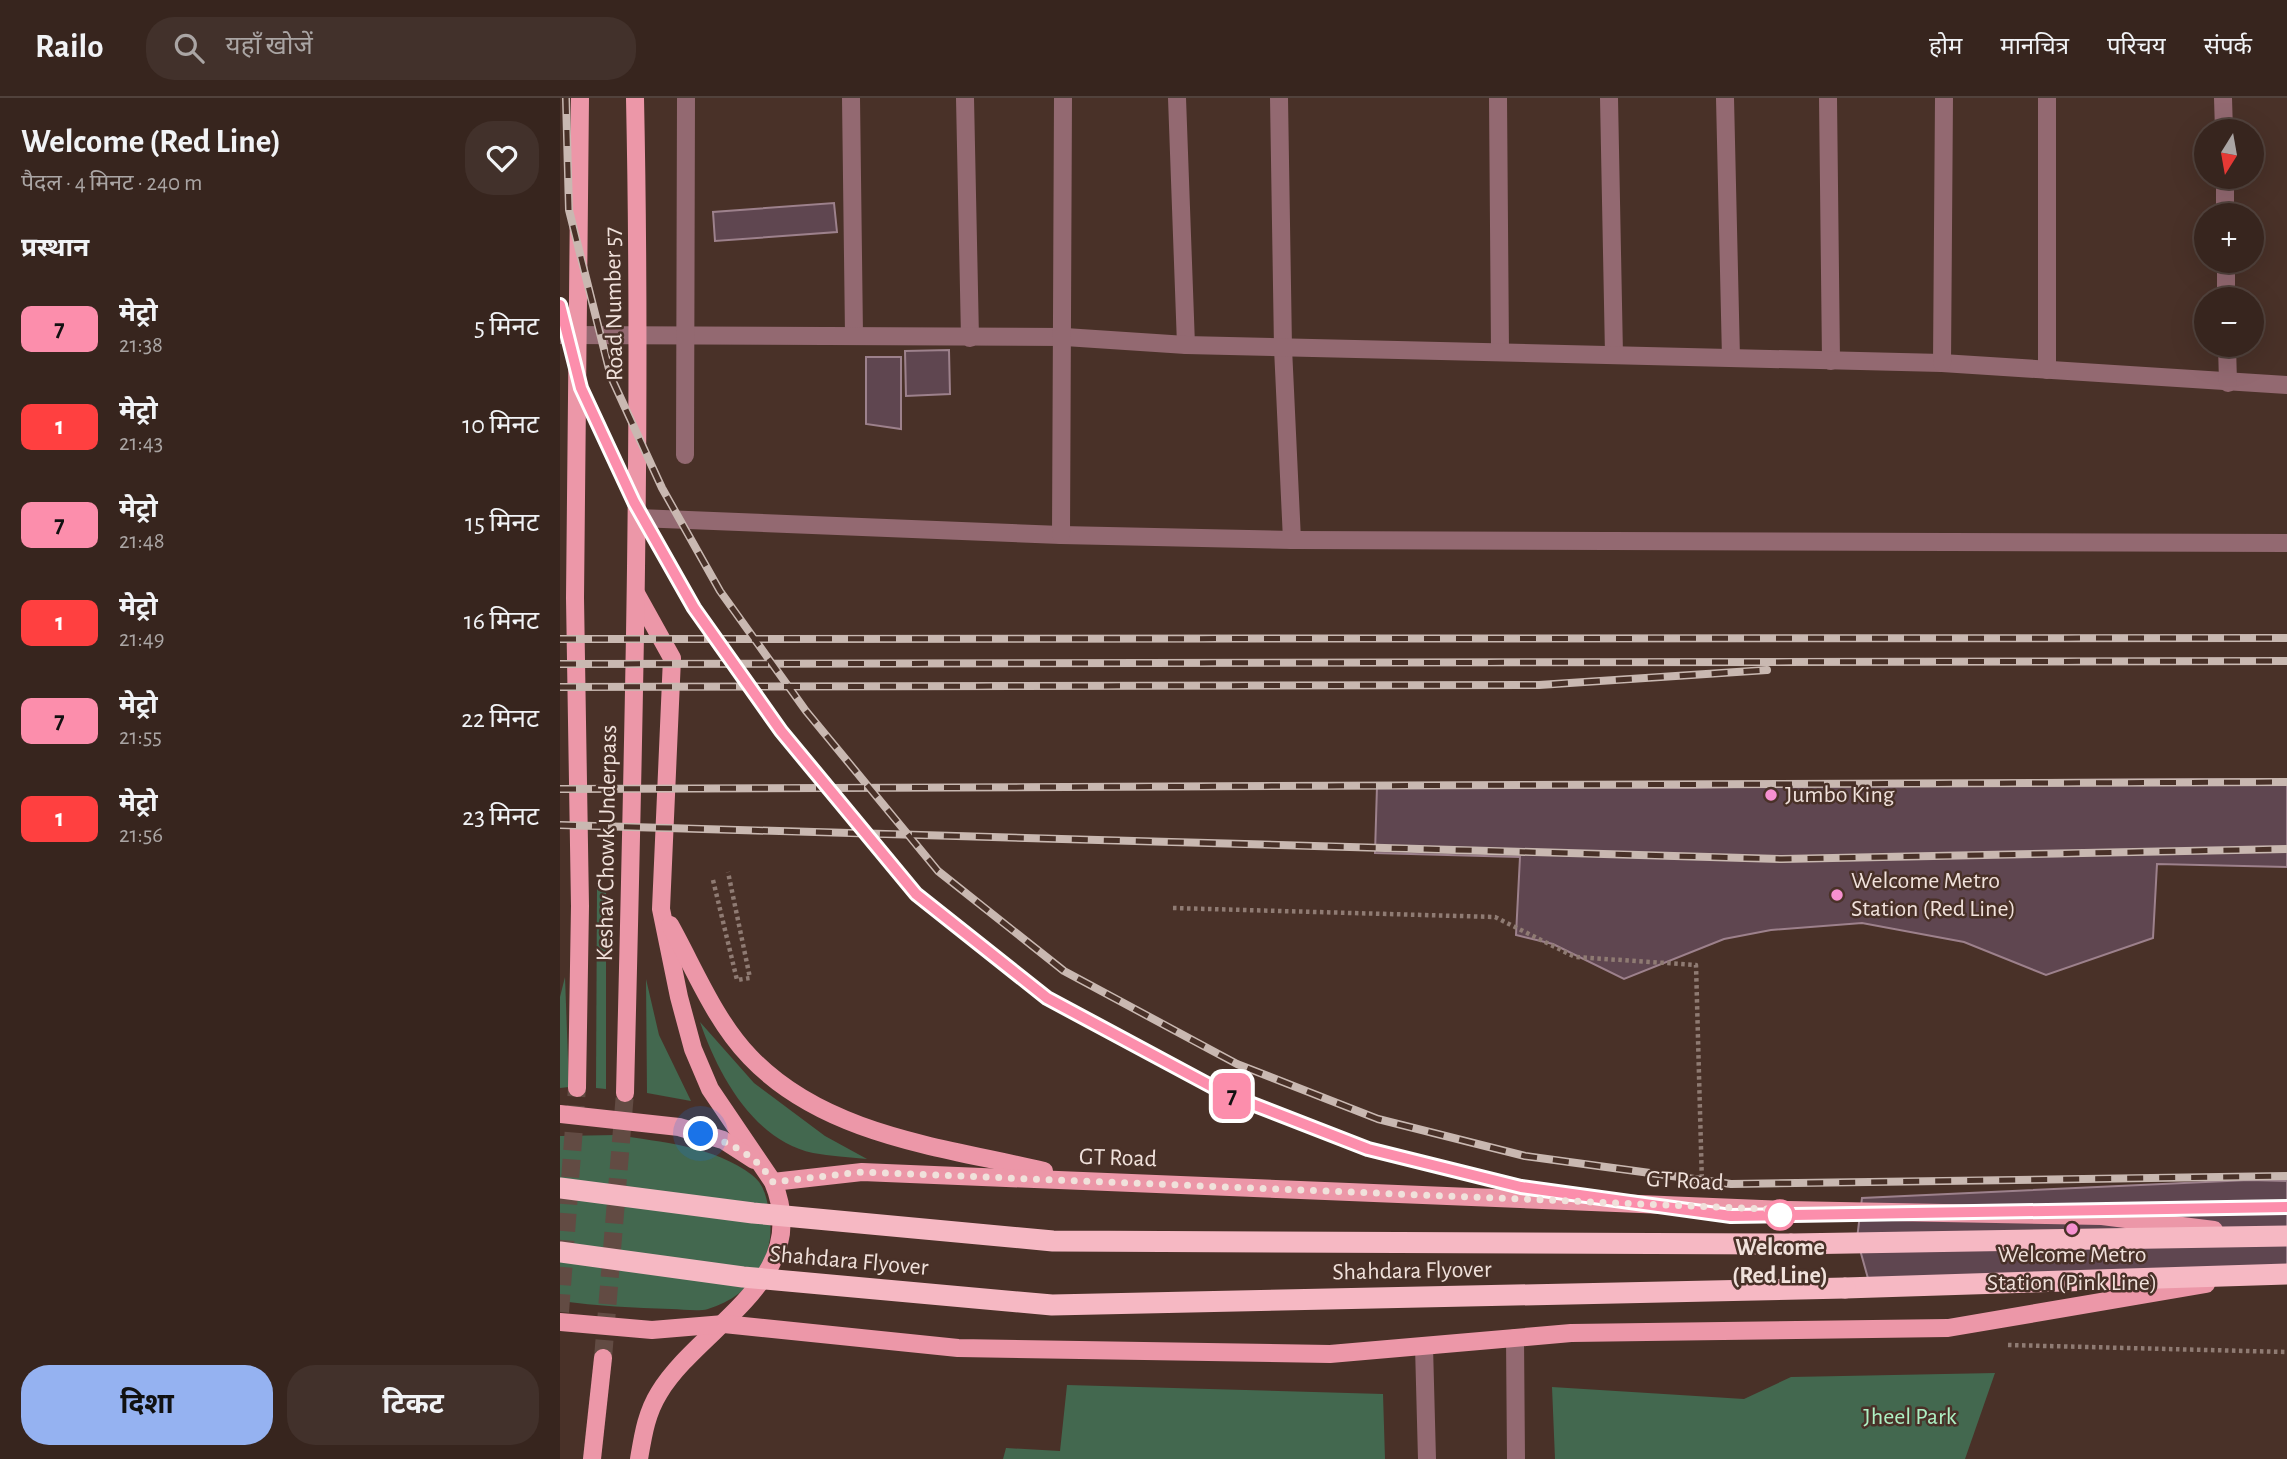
<!DOCTYPE html>
<html lang="hi">
<meta charset="utf-8">
<style>
:root{--surface:#37251e;--page:#42312b;--text:#f1f3f6;--muted:#aaa5a4;--line:#51423c;--accent:#95b2f1}
body{margin:0;font-family:"Alegreya Sans","Noto Sans Devanagari",sans-serif;background:var(--page);color:var(--text);height:100vh;display:flex;flex-direction:column;font-size:26px;white-space:nowrap}
*{box-sizing:border-box;margin:0}
p{font-size:23px;color:var(--muted)}
.icon{flex:none;width:38px;height:38px;fill:none;stroke:currentColor;stroke-width:2;stroke-linecap:round;stroke-linejoin:round}
.map{position:relative;flex:1;overflow:hidden}
.side{display:flex;flex-direction:column;background:var(--surface);width:560px}
.side>*{flex:none}
.badge{padding:0 14px;border-radius:10px;font-size:24px;line-height:46px}
.needle{width:46px;rotate:191deg}
.fabs{position:absolute;left:1634px;top:21px;display:grid;gap:14px}
.fabs a{display:grid;place-items:center;width:70px;height:70px;border-radius:50%;background:var(--surface);box-shadow:0 7px 28px #0002,0 0 0 2px var(--line);font-size:35px}
.you{position:absolute;width:35px;height:35px;margin:-18px;border:5px solid #fff;border-radius:50%;background:#1a73e8;box-shadow:0 0 0 10px #1a73e833}
.map>.badge{position:absolute;translate:-50% -50%;box-shadow:0 0 0 4px #fff}
h2{padding:0 21px;font-size:26px;line-height:63px}
.round{display:grid;place-items:center;flex:none;width:74px;height:74px;border-radius:28px;background:var(--page)}
.headline{display:flex;align-items:center;justify-content:space-between;height:119px;padding:0 21px}
h1{font-size:33px;font-weight:700;line-height:52px}
.primary-button{display:flex;gap:14px;margin-top:auto;padding:14px 21px}
.primary-button a{flex:1;height:80px;border-radius:28px;background:var(--accent);color:#111;font-size:28px;font-weight:700;line-height:80px;text-align:center}
.primary-button a+a{background:var(--page);color:var(--text)}
ul{padding:0;list-style:none}
li{display:flex;align-items:center;gap:21px;height:98px;padding:0 21px}
li div{flex:1}
li b{display:block;font-size:26px}
li em{font-style:normal}
li .badge{min-width:77px;font-weight:700;text-align:center}
header{display:flex;align-items:center;gap:42px;box-sizing:border-box;height:98px;padding:0 35px;background:var(--surface);border-bottom:2px solid var(--line)}
header strong{font-size:33px}
nav{display:flex;gap:38px;margin-inline-start:auto;font-size:24px}
.search{width:490px;height:63px;background:var(--page);display:flex;align-items:center;gap:18px;box-sizing:border-box;padding:0 24px;border-radius:28px;color:var(--muted);font-size:26px}
main{display:flex;flex:1;min-height:0}
.map>svg:first-child{display:block}
.green{fill:#43684f}
.building{fill:#5f4650;stroke:#9d818c;stroke-width:2}
.lines{fill:none;stroke-linecap:round;stroke-linejoin:round}
.major-tunnel{stroke:#624b43;stroke-width:18;stroke-dasharray:18 9;stroke-linecap:butt}
.path{stroke:#8f7b73;stroke-width:4.5;stroke-dasharray:3.5 3.5;stroke-linecap:butt}
.minor{stroke:#936971;stroke-width:18}
.major{stroke:#ec97a8;stroke-width:18}
.highway{stroke:#f6b8c3;stroke-width:21}
.rail-casing{stroke:#c9b8b1;stroke-width:8}
.rail{stroke:#493128;stroke-width:5;stroke-dasharray:16;stroke-linecap:butt}
.highway-bridge{stroke:#f6b8c3;stroke-width:21}
.line-casing{stroke:#fff;stroke-width:16}
.line{stroke:#fc8eac;stroke-width:10}
.walk{stroke:#f0e1db;stroke-width:7;stroke-dasharray:0 12.6}
.poi-dot{fill:#f690d0;stroke:#493128;stroke-width:2.5}
.stop-dot{fill:#fff;stroke:#fc8eac;stroke-width:3.5}
.labels{text-anchor:middle;dominant-baseline:central;stroke-width:5;stroke-linejoin:round;paint-order:stroke}
.street-label{font-size:24px;fill:#f0e1db;stroke:#493128}
.poi-label{font-size:24px;fill:#f0e1db;stroke:#493128;text-anchor:start}
.stop-label{font-size:24px;font-weight:bold;fill:#f0e1db;stroke:#493128}
.park-label{font-size:24px;fill:#aef1c4;stroke:#493128}
</style>
<header>
<strong>Railo</strong>
<div class="search"><svg class="icon" aria-label="search" viewBox="0 0 24 24"><circle cx="10" cy="10" r="6"/><path d="M15 15l6 6"/></svg>यहाँ खोजें</div>
<nav><a>होम</a><a>मानचित्र</a><a>परिचय</a><a>संपर्क</a></nav>
</header>
<main>
<section class="side">
<div class="headline"><div><h1>Welcome (Red Line)</h1><p>पैदल · 4 मिनट · 240 m</p></div><a class="round"><svg class="icon" aria-label="heart" viewBox="0 0 24 24"><path d="M12 20l-8-8c-3-5 5-10 8-4 3-6 11-1 8 4z"/></svg></a></div>
<h2>प्रस्थान</h2>
<ul>
<li><span class="badge" style="background:#fc8eac;color:#111">7</span><div><b>मेट्रो</b><p>21:38</p></div><em>5 मिनट</em></li>
<li><span class="badge" style="background:#ff4040;color:#fff">1</span><div><b>मेट्रो</b><p>21:43</p></div><em>10 मिनट</em></li>
<li><span class="badge" style="background:#fc8eac;color:#111">7</span><div><b>मेट्रो</b><p>21:48</p></div><em>15 मिनट</em></li>
<li><span class="badge" style="background:#ff4040;color:#fff">1</span><div><b>मेट्रो</b><p>21:49</p></div><em>16 मिनट</em></li>
<li><span class="badge" style="background:#fc8eac;color:#111">7</span><div><b>मेट्रो</b><p>21:55</p></div><em>22 मिनट</em></li>
<li><span class="badge" style="background:#ff4040;color:#fff">1</span><div><b>मेट्रो</b><p>21:56</p></div><em>23 मिनट</em></li>
</ul>
<div class="primary-button"><a>दिशा</a><a>टिकट</a></div>
</section>
<div class="map">
<svg width="1727" height="1361" viewBox="0 0 1727 1361">
<rect width="100%" height="100%" fill="#493128"/>
<!-- green -->
<g class="green">
<polygon points="37,791 46,791 46,991 36,990"/>
<polygon points="5,879 9,989 0,990 0,899"/>
<polygon points="86,881 99,937 131,1003 87,995"/>
<path d="M140,924L194,985L265,1038L307,1061C289,1059 270,1058 253,1055C193,1042 158,976 140,924Z"/>
<path d="M56,1037C101,1044 154,1048 192,1077C204,1086 207,1100 209,1114C217,1159 192,1198 148,1211C137,1214 123,1211 111,1211C74,1210 37,1208 0,1203V1038Z"/>
<polygon points="1435,1275 1405,1361 995,1361 992,1289 1184,1301 1231,1279"/>
<polygon points="507,1287 823,1296 825,1361 443,1361 446,1350 500,1353"/>
</g>
<!-- building -->
<g class="building">
<polygon points="274,105 277,134 155,143 153,114"/>
<polygon points="389,252 390,296 346,298 345,253"/>
<polygon points="306,259 341,259 341,331 306,326"/>
<polygon points="1727,681 1727,769 1597,766 1593,840 1486,877 1404,844 1302,825 1211,832 1164,841 1064,881 993,846 956,837 960,759 815,755 817,688 1128,690 1486,682"/>
<polygon points="1689,1082 1727,1083 1727,1180 1309,1184 1297,1141 1302,1100"/>
</g>
<g class="lines">
<!-- major-tunnel -->
<g class="major-tunnel">
<polyline points="0,1214 17,990"/>
<polyline points="43,1260 65,995"/>
</g>
<!-- path -->
<g class="path">
<polyline points="153,782 177,882 190,880 168,774"/>
<polyline points="613,810 935,819 1015,859 1136,867 1142,1087"/>
<polyline points="1448,1247 1727,1254"/>
</g>
<!-- minor -->
<g class="minor">
<polyline points="291,0 294,237"/>
<polyline points="405,0 410,240"/>
<polyline points="617,0 626,247"/>
<polyline points="719,0 723,250 732,442"/>
<polyline points="938,0 940,254"/>
<polyline points="1049,0 1054,257"/>
<polyline points="1165,0 1171,260"/>
<polyline points="1268,0 1271,263"/>
<polyline points="1663,0 1664,33"/>
<polyline points="1665,79 1665,117"/>
<polyline points="1666,163 1666,201"/>
<polyline points="0,237 505,239 626,247 1382,265 1727,287"/>
<polyline points="1667,247 1668,285"/>
<polyline points="1382,265 1384,0"/>
<polyline points="1487,272 1487,0"/>
<polyline points="125,357 126,0"/>
<polyline points="78,420 501,437 732,442 1727,445"/>
<polyline points="501,437 503,0"/>
<polyline points="955,1240 956,1361"/>
<polyline points="864,1248 867,1361"/>
</g>
<!-- major -->
<g class="major">
<path d="M77,497L112,560L101,811L119,899L133,951L150,991L213,1084C254,1182 140,1227 99,1295C86,1316 83,1338 79,1361"/>
<path d="M110,827C134,870 155,923 190,959C265,1038 384,1049 484,1073"/>
<polyline points="17,990 20,808 15,500 20,0"/>
<path d="M65,995C73,663 82,332 75,0"/>
<polyline points="0,1016 119,1029 163,1042 194,1062"/>
<polyline points="213,1084 302,1074 1228,1112 1542,1118 1654,1132"/>
<polyline points="0,1224 92,1232 164,1226 398,1250 770,1256 1011,1235 1388,1230 1646,1186"/>
<polyline points="32,1361 43,1260"/>
</g>
<!-- highway -->
<g class="highway">
<polyline points="1231,1146 1727,1138"/>
<polyline points="1285,1190 1727,1176"/>
</g>
<!-- rail casing -->
<g class="rail-casing">
<g id="rail">
<polyline points="6,0 9,112 51,279 102,390 160,493 246,613 378,773 504,873 677,966 818,1021 965,1058 1171,1086 1727,1078"/>
<polyline points="0,207 21,290 74,404 134,510 221,633 356,796 487,900 664,995 808,1051 961,1089 1171,1118 1727,1109"/>
<polyline points="0,541 1727,540"/>
<polyline points="0,566 1727,563"/>
<polyline points="0,589 979,587 1207,572"/>
<polyline points="0,691 1727,684"/>
<polyline points="0,727 1222,761 1727,751"/>
</g>
</g>
<!-- rail -->
<use href="#rail" class="rail"/>
<!-- highway-bridge -->
<g class="highway-bridge">
<polyline points="0,1090 193,1115 493,1143 1231,1146"/>
<polyline points="0,1154 183,1179 492,1207 1285,1190"/>
</g>
</g>
<g class="lines">
<!-- line casing -->
<g class="line-casing">
<polyline id="line" points="0,207 21,290 74,404 134,510 221,633 356,796 487,900 664,995 808,1051 961,1089 1171,1118 1727,1109"/>
</g>
<!-- line -->
<use href="#line" class="line"/>
<!-- walk -->
<path class="walk" d="M141,1036C170,1044 197,1058 213,1084L302,1074L1228,1112L1220,1117"/>
</g>
<!-- markers -->
<g class="poi-dot">
<circle cx="1211" cy="697" r="7"/>
<circle cx="1277" cy="797" r="7"/>
<circle cx="1512" cy="1131" r="7"/>
</g>
<circle class="stop-dot" cx="1220" cy="1117" r="14"/>
<g class="labels">
<!-- street labels -->
<g class="street-label">
<text transform="translate(54 206) rotate(-91)">Road Number 57</text>
<text transform="translate(47 745) rotate(-89)">Keshav Chowk Underpass</text>
<text transform="translate(558 1060) rotate(2)">GT Road</text>
<text transform="translate(1125 1083) rotate(3)">GT Road</text>
<text transform="translate(289 1163) rotate(5)">Shahdara Flyover</text>
<text transform="translate(852 1173) rotate(-1)">Shahdara Flyover</text>
</g>
<!-- poi labels -->
<g class="poi-label">
<text x="1225" y="697">Jumbo King</text>
<text x="1291" y="783">Welcome Metro<tspan x="1291" dy="28">Station (Red Line)</tspan></text>
<text x="1512" y="1157" text-anchor="middle">Welcome Metro<tspan x="1512" dy="28">Station (Pink Line)</tspan></text>
</g>
<!-- stop labels -->
<g class="stop-label">
<text x="1220" y="1150">Welcome<tspan x="1220" dy="28">(Red Line)</tspan></text>
</g>
<!-- park labels -->
<g class="park-label">
<text x="1350" y="1319">Jheel Park</text>
</g>
</g>
</svg>
<div class="fabs">
<a><svg class="needle" viewBox="-14 -14 28 28"><path d="M0-13l5 13h-10z" fill="#e53935"/><path d="M0 13l5-13h-10z" fill="#aaa5a4"/></svg></a>
<a>+</a>
<a>−</a>
</div>
<div class="you" style="left:141px;top:1036px"></div>
<b class="badge" style="left:672px;top:998px;background:#fc8eac;color:#111">7</b>
</div>
</main>
